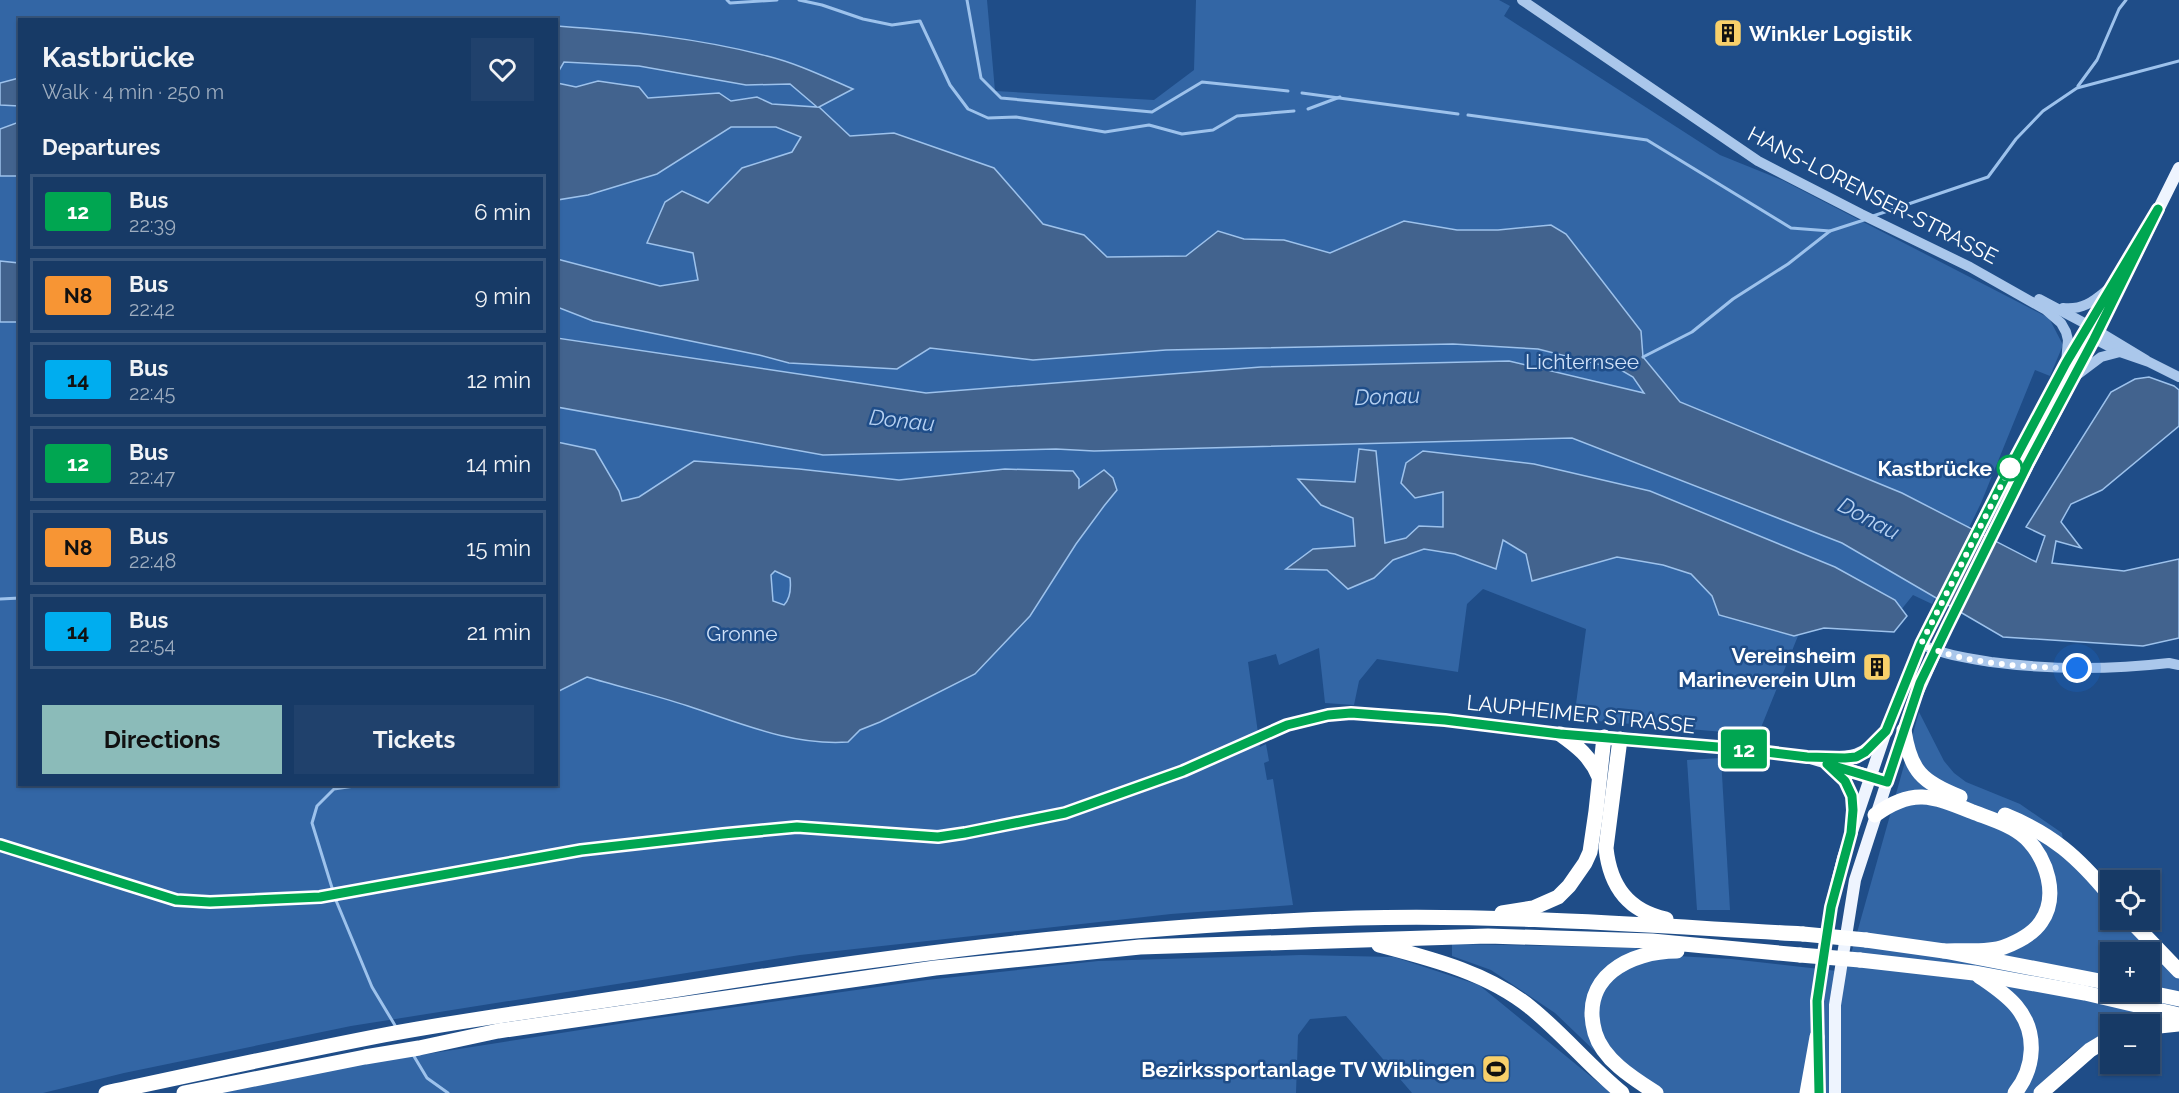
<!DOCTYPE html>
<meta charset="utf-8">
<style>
:root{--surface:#173a66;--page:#20416c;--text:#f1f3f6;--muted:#9eadbf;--line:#36547a;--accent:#8bbbb9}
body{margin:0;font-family:Raleway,sans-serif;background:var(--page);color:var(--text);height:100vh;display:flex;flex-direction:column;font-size:22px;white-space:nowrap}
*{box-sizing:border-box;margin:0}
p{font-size:20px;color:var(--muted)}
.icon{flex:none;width:33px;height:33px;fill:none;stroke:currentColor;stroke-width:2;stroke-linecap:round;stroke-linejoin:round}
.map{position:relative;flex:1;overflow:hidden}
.panel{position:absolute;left:18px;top:18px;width:540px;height:768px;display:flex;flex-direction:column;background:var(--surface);border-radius:0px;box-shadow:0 2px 4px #0004,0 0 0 2px var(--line)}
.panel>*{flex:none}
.badge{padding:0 12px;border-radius:4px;font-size:21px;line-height:39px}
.controls{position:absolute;left:2100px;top:870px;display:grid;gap:12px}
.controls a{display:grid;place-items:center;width:60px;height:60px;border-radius:0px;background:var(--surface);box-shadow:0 2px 4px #0004,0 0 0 2px var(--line);font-size:30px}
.you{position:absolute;width:30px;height:30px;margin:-15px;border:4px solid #fff;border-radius:50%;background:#1a73e8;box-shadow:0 0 0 9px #1a73e833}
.map>.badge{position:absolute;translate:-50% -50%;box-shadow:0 0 0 3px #fff}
h2{padding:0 24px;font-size:22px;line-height:54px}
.round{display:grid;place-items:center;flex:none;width:63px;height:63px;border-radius:0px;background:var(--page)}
.overview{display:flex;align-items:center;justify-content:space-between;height:102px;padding:0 24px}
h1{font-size:28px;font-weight:700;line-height:45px}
.action{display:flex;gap:12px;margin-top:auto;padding:12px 24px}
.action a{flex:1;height:69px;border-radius:0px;background:var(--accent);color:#111;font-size:24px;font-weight:700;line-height:69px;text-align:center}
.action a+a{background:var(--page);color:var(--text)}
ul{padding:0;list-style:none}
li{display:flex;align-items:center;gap:18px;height:75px;margin:0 12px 9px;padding:0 12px;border:3px solid var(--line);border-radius:0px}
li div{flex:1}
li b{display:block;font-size:22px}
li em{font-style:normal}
li .badge{min-width:66px;font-weight:700;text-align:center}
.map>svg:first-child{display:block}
.green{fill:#3366a5;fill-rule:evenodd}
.water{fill:#42638e;stroke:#9dc2ec;stroke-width:1.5;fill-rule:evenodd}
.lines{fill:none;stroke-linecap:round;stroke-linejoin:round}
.stream{stroke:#9dc2ec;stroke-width:3}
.minor{stroke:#aac7eb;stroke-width:10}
.major{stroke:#eef4fe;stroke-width:12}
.highway{stroke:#fff;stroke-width:15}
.highway-bridge{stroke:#fff;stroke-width:15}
.line-casing{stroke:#fff;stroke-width:14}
.line{stroke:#00a651;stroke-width:9}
.walk{stroke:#fff;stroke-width:6;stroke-dasharray:0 10.8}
.stop-dot{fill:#fff;stroke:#00a651;stroke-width:3}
.labels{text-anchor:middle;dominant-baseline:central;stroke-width:5;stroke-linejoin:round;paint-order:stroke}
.poi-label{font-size:21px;font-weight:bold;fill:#fff;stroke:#1f4d88;text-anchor:end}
.street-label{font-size:21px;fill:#fff;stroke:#1f4d88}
.park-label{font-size:21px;fill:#cfe1f8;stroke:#1f4d88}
.stop-label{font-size:21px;font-weight:bold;fill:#fff;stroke:#1f4d88;text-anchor:end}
.water-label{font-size:22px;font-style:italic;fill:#b6d1f2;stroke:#1f4d88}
</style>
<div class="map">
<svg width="2179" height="1093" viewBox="0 0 2179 1093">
<rect width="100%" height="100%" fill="#1f4d88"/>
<!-- green -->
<g class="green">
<path d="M0,0H987L995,91L1154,100L1194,70L1196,0H1499L1510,6L1504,16L1720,155L1782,180L2049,318L2063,345L2050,376L2035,370L1981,503L1932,604L1913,595L1884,631L1802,626L1758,735L1574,719L1586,629L1483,589L1467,604L1458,672L1377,659L1359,681L1354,705L1325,703L1319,648L1279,665L1276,654L1248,662L1260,747L1266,744L1269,761L1264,763L1267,780L1273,779L1293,905L1171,914L800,955L351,1026L124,1073L43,1093H0ZM20,20H556V784H20Z"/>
<path d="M1919,712L1944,761L1954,773L1966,782L2020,804L2062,833L2065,856L2110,903V920H2124L2179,976V1005C2154,1021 2140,1024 2110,1024V1032C2079,1042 2056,1070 2033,1093H1647L1625,1080L1555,1013L1491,970L1452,956V944L1635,948L1658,955L1731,959L1846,972ZM2110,952H2150V992H2110Z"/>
<polygon points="1721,758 1730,910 1697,910 1687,760"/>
<polygon points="1301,955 1394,957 1479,985 1600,1084 1615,1093 1412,1093 1346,1016 1310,1019 1298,1035 1296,1093 215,1093 287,1076 644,1020 927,980 1098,961"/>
</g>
<!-- water -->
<g class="water">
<path d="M557,26C627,31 698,38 767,56C796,63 825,77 853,89L819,107L850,136L894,133L994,168L1043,224L1084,235L1107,257L1186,256L1218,231L1244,239L1284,240L1330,253L1404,221L1457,230H1498L1551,225L1566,234L1641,331L1643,357L1680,402L1902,493L2036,562L2045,536L2026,527L2111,392L2135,379L2149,377L2174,386L2179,390V426L2102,490L2071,504L2061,522L2081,548L2056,541L2052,563L2124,571L2179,559V638L2143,646L2003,637L1842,543L1572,438L1094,451L1056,449L823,455L557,407V338L926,393L1261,367L1509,361L1644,393L1633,377L1621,370L1538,349L1453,344L1166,350L1033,360L930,348L897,369L789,363L759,355L593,321L557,307V259L660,286L698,280L693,253L647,243L665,202L682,191L708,203L742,168L792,152L801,137L776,127H731L657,174L588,195L557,200V83L576,87L598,81L639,87L648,98L719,93L731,101L757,97L772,104L817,107L790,84L746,85L639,66L564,62L557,74Z"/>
<polygon points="19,78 19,106 0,105 0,83"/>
<polygon points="19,122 19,176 0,176 0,129"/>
<polygon points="0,261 19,263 19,322 0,322"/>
<path d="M557,442L595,450L619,491L622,501L639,497L694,461L799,469L899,480L1005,469L1073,471L1079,479V488L1104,470L1113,478L1117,490L1104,506L1076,544L1030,616L975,674L880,722L860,730L848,742C792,746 740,723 688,706C655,695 620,687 587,677L557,692ZM775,571L790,578C791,587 791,598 784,605L773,601L771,575Z"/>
<polygon points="1359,449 1376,451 1385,543 1406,538 1419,526 1443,527 1443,492 1415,498 1401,483 1406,463 1423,451 1534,464 1650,491 1835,567 1895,600 1907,616 1894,632 1824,628 1794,636 1719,615 1712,596 1691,574 1663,565 1617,557 1532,581 1526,554 1503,540 1496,569 1455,554 1424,549 1393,560 1374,578 1348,589 1327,570 1286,569 1313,549 1355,546 1353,518 1321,505 1298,479 1355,482"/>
</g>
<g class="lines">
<!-- stream -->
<g class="stream">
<polyline points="727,0 730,3 777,0"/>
<polyline points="799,0 822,5 863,19 892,25 920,21 950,85 968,109 988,118 1016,117 1105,132 1149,125 1182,134 1213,130 1237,116 1294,111"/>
<polyline points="967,0 981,78 1001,98 1152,112 1202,82 1288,91"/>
<polyline points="2078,86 2097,60 2119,9 2126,0"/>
<polyline points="1302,93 1458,114"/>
<polyline points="1308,109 1340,97"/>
<polyline points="1468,115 1647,140 1791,228 1830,231 1864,220"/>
<polyline points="1873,216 1988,177 2016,139 2043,111 2077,88 2179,61"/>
<polyline points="1643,357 1692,332 1733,299 1788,264 1830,231"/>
<polyline points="0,599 20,598"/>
<polyline points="333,891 312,823 317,806 334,789 368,784"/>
<polyline points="335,898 372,987 396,1027"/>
<polyline points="412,1053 427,1078 448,1093"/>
</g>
<!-- minor -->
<g class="minor">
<polyline points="1522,0 1758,161 1861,214 1970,267 2046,310 2061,323 2066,332 2068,340 2066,363"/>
<polyline points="2039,299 2088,325 2146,360"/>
<path d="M2063,308C2082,310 2093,302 2107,290"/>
<polyline points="2087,335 2120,352 2149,362 2179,377"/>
<polyline points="2077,375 2101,357 2120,352"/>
<path d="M1921,644C1944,655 1966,658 1991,662C2052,670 2108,670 2169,663L2179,665"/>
<path d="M0,844L176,900L210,902L319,897L581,850L722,834L797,827L938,837L965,833L1065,813L1183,771L1287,725C1333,709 1377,715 1424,719C1484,723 1544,732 1604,737"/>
</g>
<!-- major -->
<g class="major">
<polyline points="1604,737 1742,749 1807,757 1877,778"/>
<path d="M1823,757C1853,758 1862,757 1883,734"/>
<path d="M1831,767C1847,781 1855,794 1853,816"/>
<polyline points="1819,1093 1817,1001 1831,907 1843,858 1886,731 1921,644 1979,528 2066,363 2117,277"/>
<polyline points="1835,1093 1835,1005 1855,880 1912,705 1947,627 1992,534 2094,339 2179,168"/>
</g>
<!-- highway -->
<g class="highway">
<path d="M1904,730C1910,771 1922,782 1960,797"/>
<path d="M1560,734C1577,746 1591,757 1599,777"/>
<path d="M1620,739L1606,848C1610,886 1628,911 1666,919"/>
<path d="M1875,815C1913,787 1933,796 1973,812C1991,819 2012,825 2026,838C2047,859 2059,896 2041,922C2033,934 2017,942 2004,947C1989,953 1961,950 1944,951"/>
<path d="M2005,815C2052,834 2078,857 2110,896"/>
<polyline points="1502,913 1533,908 1558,897 1569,886 1585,863 1590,852 1596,811 1604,737"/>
<polyline points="2130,920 2179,971"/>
<polyline points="1866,940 1944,951 2110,983"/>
<path d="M1379,945C1432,959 1488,973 1531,1008C1563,1034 1590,1067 1622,1093"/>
<polyline points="1860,960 1974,973 2085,993 2179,1015"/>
<path d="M1979,976C1992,985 2006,994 2016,1006C2038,1032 2035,1068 2015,1093"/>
<polyline points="2146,992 2179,999"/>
<polyline points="2150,1027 2179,1024"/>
<path d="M106,1093C199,1073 291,1053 384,1035C480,1017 577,1005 673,990C899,954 1127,925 1356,918C1505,914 1654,926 1803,934"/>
<polyline points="184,1093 365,1057 419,1048 498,1031 935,968 1140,947 1488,936 1652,941 1800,955"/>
<path d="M1656,1093C1634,1079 1603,1060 1595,1033C1579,977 1630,951 1677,951"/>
<polyline points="1807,1093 1817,1037"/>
<polyline points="2041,1093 2090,1050 2110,1038"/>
</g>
<!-- highway-bridge -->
<g class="highway-bridge">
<polyline points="1803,934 1866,940"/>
<polyline points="1800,955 1860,960"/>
</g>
</g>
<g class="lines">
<!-- line casing -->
<g class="line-casing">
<polyline id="line" points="0,845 176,900 210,902 320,897 581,850 723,834 797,827 938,837 965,833 1065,813 1183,771 1287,725 1328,715 1351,713 1445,720 1560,734 1742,749 1807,757 1845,758 1856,757 1865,752 1886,731 1921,644 2007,474 2066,363 2158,209 2094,339 2028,463 1947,627 1920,683 1887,782 1827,764 1845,781 1852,796 1853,810 1851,833 1831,907 1817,1001 1819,1093"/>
</g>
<!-- line -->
<use href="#line" class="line"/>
<!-- walk -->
<path class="walk" d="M2010,468L1921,644C1962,664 2031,668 2077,668"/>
</g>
<!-- icons -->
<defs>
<g id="building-square" transform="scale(1.5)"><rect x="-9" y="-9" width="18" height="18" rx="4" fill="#f8d06a" stroke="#1f4d88"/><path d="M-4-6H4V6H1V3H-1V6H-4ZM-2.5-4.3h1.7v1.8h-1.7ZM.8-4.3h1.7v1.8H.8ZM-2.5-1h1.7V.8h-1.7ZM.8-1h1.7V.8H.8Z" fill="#111"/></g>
<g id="stadium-square" transform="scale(1.5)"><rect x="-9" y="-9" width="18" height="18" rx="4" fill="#f8d06a" stroke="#1f4d88"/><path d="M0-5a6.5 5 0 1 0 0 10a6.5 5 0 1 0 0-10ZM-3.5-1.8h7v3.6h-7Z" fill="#111"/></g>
</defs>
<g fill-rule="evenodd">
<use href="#building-square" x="1728" y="33"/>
<use href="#building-square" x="1877" y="667"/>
<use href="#stadium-square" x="1496" y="1069"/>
</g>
<!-- markers -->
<circle class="stop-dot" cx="2010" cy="468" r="12"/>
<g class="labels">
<!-- poi labels -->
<g class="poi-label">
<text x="1749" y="33" text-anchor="start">Winkler Logistik</text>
<text x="1856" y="655">Vereinsheim<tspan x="1856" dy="24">Marineverein Ulm</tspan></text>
<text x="1475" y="1069">Bezirkssportanlage TV Wiblingen</text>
</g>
<!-- street labels -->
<g class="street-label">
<text transform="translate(1873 195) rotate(27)">HANS-LORENSER-STRASSE</text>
<text transform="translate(1581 714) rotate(6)">LAUPHEIMER STRASSE</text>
</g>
<!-- park labels -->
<g class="park-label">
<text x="1582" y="361">Lichternsee</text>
<text x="742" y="633">Gronne</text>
</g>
<!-- stop labels -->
<g class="stop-label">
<text x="1992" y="468">Kastbrücke</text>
</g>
<!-- water labels -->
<g class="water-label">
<text transform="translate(1387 396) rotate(-2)">Donau</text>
<text transform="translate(902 420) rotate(6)">Donau</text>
<text transform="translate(1869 518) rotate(28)">Donau</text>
</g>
</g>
</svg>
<div class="controls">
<a><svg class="icon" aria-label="locate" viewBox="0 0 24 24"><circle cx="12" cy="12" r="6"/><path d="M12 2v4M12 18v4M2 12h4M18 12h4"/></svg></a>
<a>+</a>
<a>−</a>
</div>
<div class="you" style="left:2077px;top:668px"></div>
<b class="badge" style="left:1744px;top:749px;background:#00a651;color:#fff">12</b>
<section class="panel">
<div class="overview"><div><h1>Kastbrücke</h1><p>Walk · 4 min · 250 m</p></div><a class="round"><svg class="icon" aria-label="heart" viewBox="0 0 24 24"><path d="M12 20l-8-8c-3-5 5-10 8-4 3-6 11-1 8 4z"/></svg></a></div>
<h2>Departures</h2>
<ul>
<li><span class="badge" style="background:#00a651;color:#fff">12</span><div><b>Bus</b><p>22:39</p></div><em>6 min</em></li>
<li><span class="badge" style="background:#f79534;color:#111">N8</span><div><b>Bus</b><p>22:42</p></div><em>9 min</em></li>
<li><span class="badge" style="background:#00adef;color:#111">14</span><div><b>Bus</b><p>22:45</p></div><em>12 min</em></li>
<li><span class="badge" style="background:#00a651;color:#fff">12</span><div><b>Bus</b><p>22:47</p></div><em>14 min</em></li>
<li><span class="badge" style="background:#f79534;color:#111">N8</span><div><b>Bus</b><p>22:48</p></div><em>15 min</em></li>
<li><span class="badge" style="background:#00adef;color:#111">14</span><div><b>Bus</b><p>22:54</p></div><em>21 min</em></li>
</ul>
<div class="action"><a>Directions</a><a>Tickets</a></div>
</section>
</div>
